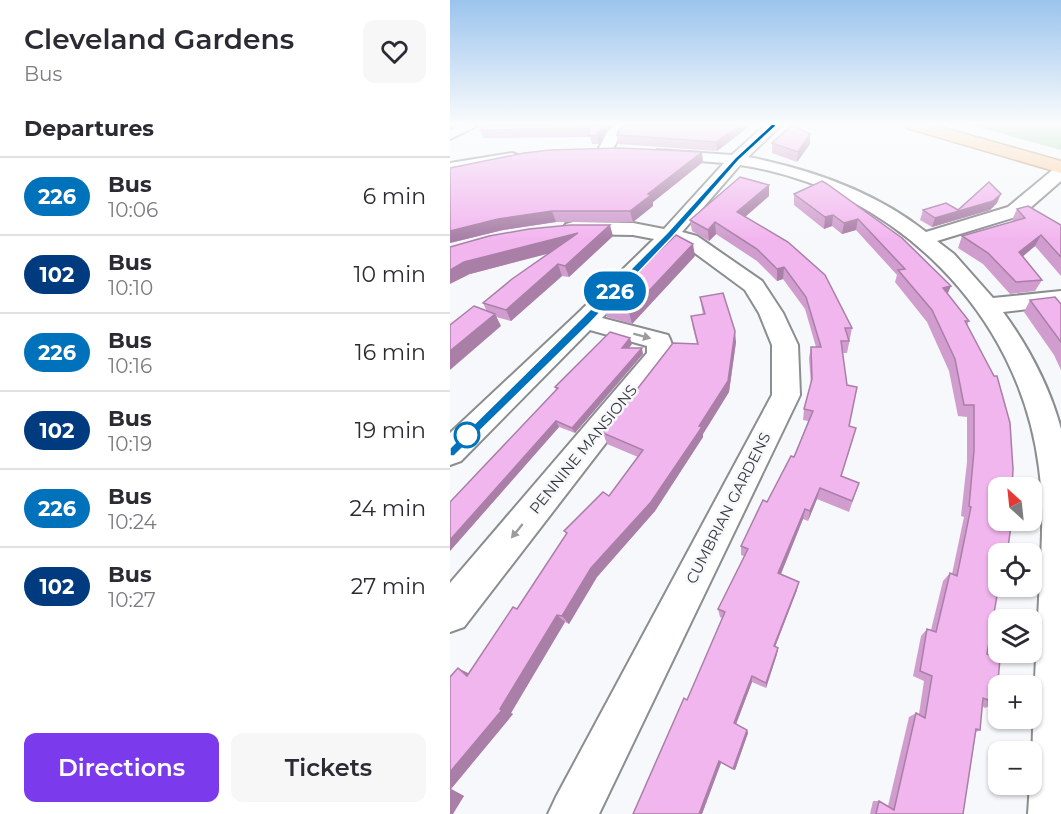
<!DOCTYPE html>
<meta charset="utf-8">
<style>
:root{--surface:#fff;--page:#f7f7f7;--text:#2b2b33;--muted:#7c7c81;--line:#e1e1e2;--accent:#7c3aed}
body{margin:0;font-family:Montserrat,sans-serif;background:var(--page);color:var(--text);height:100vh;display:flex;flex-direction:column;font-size:22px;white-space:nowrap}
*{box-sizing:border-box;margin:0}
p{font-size:20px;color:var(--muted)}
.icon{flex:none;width:33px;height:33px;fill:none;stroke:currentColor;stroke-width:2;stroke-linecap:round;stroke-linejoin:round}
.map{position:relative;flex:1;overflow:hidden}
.details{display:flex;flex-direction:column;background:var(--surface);width:450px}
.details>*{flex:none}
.badge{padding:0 12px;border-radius:20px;font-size:21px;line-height:39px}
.needle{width:39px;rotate:333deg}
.buttons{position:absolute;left:538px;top:477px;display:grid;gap:12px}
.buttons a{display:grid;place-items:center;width:54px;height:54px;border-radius:12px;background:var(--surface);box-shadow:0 2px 4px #0004;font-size:30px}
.map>.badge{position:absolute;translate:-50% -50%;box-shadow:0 0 0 3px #fff}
h2{padding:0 24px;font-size:22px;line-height:54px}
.round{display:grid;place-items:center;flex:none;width:63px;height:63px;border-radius:12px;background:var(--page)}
.head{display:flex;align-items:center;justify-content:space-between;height:102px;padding:0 24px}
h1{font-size:28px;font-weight:600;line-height:45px}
.cta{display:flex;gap:12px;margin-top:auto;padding:12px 24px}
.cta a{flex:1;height:69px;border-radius:12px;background:var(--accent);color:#fff;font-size:24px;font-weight:600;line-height:69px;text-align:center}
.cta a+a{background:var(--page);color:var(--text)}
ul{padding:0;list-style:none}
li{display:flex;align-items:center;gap:18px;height:78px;padding:0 24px;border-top:2px solid var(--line)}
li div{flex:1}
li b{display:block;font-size:22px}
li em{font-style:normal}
li .badge{min-width:66px;font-weight:700;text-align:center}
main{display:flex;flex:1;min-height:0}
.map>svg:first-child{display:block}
.green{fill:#a7d9af}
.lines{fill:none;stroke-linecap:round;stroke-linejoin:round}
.minor-casing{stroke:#8b8d8f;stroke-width:4}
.trunk-casing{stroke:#b8936e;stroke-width:3}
.minor{fill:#fff;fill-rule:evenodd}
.trunk{fill:#fed0a2;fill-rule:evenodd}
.wall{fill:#d09dce}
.shaded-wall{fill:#a97fa7}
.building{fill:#f2b6ef;stroke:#a97fa7;stroke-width:1.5}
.oneway{fill:#9b9c9c}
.line{fill:#0072bc;stroke:#fff;stroke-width:1.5}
.stop-dot{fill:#fff;stroke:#0072bc;stroke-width:3}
.labels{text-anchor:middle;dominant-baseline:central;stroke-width:5;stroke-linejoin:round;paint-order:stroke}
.street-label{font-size:15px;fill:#373839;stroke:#f6f8fb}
</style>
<main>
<section class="details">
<div class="head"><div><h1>Cleveland Gardens</h1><p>Bus</p></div><a class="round"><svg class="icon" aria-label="heart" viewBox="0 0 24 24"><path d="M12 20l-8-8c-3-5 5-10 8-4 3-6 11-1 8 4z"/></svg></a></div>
<h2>Departures</h2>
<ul>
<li><span class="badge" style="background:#0072bc;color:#fff">226</span><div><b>Bus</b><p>10:06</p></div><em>6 min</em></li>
<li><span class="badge" style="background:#003b80;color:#fff">102</span><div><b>Bus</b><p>10:10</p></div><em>10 min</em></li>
<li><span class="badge" style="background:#0072bc;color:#fff">226</span><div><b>Bus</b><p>10:16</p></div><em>16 min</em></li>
<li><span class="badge" style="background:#003b80;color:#fff">102</span><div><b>Bus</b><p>10:19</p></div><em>19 min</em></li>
<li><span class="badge" style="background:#0072bc;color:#fff">226</span><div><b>Bus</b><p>10:24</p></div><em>24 min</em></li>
<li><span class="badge" style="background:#003b80;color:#fff">102</span><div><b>Bus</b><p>10:27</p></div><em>27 min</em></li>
</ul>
<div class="cta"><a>Directions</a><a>Tickets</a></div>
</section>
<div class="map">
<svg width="611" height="814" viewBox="0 0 611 814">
<rect width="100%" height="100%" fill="#f6f8fb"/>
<!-- green -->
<polygon class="green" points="521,125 611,125 611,150"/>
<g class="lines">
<!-- minor casing -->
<g class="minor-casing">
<g id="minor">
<polygon points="9,125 29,125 0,139 0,130"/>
<polygon points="167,125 184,125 169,137 161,153 151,153 148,150 157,132"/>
<path d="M315,125H331L298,157C360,169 426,192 476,232L558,207L605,168L611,167V181L572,215L487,241L504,254L543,298L611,291V305L553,312C578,346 600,388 611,429V814H578L580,784H582C582,723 586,661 589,599C591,555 595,512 589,468C570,313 444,188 290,165L232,232L247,236L312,281L333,313L348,345L350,395L149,814H98L106,797L322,395V345L309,313L295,290L234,245L223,243L152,318L218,335C223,344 224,353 219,361L14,627L0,632V583L197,353V346L140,330L11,461L0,465V433L126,315L204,239L183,235L123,234L116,232L113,228L116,224L123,222L183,223L214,229L274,163L213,158L205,153L207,150L282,155Z"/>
<polygon points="62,153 68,155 70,158 68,161 0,173 0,163"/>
</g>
</g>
<!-- trunk casing -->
<g class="trunk-casing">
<polygon id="trunk" points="455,125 483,125 611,161 611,173 457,128"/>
</g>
<!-- minor -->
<use href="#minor" class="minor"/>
<!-- trunk -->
<use href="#trunk" class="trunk"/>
</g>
<!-- wall -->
<g class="wall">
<polygon points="163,125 155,131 149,144 142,144 140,137 34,138 30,130"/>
<polygon points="301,125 267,151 168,144 167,135"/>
<polygon points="322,143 360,144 347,162 322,153"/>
<polygon points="253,162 203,202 203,206 183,222 106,222 53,230 0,243 0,168"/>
<polygon points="372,181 498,294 519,321 517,325 549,554 549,586 552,586 548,590 537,654 546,703 535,708 532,706 530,730 526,732 513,814 420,814 423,801 429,801 438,806 459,717 466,713 469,714 474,681 463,676 471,636 477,629 481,630 493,581 500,573 502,574 514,517 511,516 517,462 517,417 508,416 499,371 477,322 445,282 447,275 406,230 392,234 382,226 374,229 344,205 344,194"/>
<polygon points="319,185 319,196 295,217 402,328 397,353 393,353 399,426 403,439 391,476 409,483 399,512 367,499 358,521 353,519 331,574 347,590 325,647 328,648 327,654 316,688 302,682 286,724 297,730 298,733 285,770 271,763 252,814 237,700 272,618 270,617 268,609 294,556 291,555 291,546 344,457 358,421 353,420 354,409 361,385 359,358 361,347 366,347 355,309 333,279 327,281 307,261 266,234 259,241 242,231 240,220"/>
<polygon points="547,203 540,210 482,227 470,220 473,210 508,210"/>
<polygon points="567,209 611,225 611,276 585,246 573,256 592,280 585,291 560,294 533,264 508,248 512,236 563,221 562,220"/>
<polygon points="163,236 119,277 112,276 61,321 46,317 51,326 37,312 33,303 100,253 20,274 0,247"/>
<polygon points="245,256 182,324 157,317 153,305"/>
<polygon points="250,297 286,342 279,392 253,434 253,437 205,511 147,577 119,624 115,622 61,713 63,714 1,789 14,796 0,814 0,677 19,673 67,609 117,534 114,531 159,496 188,457 157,444 153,433 247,344 243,328 241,316 253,315"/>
<polygon points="580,300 611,304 611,370 604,355 574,312"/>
<polygon points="182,344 179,348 193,354 125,433 109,427 0,551 0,502 106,390 105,387"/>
</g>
<!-- shaded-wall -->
<g class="shaded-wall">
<polygon points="152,125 163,125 155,131 149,144 147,135"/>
<polygon points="290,125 301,125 267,151 266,142"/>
<polygon points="360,134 360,144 347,162 348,152"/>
<polygon points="252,152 253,162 203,202 203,206 183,222 180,211 198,194"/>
<polygon points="319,185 319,196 288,223 287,212"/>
<polygon points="551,194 547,203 540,210 482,227 485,218"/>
<polygon points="102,211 106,222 53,230 0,243 0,231 48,219"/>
<polygon points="383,215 382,226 374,229 375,217"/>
<polygon points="408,219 406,230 392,234 394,223"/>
<polygon points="265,222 266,234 259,241 258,230"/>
<polygon points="160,225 163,236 119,277 115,266"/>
<polygon points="128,233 131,245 20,274 0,284 0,270 14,262"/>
<polygon points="591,235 585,246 564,264 569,252"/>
<polygon points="243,244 245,256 182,324 179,312"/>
<polygon points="108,264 112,276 61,321 56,310"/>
<polygon points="334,267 333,279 327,281 327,269"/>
<polygon points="501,286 496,298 493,288"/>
<polygon points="45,314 51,326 0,370 0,351"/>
<polygon points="285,331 286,342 279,392 253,434 253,437 205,511 147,577 119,624 112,616 141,568 249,426"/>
<polygon points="180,338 182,344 174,354 172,348"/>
<polygon points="192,348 193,354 125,433 122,428"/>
<polygon points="106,421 109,427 0,551 0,540"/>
<polygon points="370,488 367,499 358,521 360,511"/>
<polygon points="355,509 353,519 328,581 328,573"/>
<polygon points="349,582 347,590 323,652 324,646"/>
<polygon points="107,615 115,622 61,713 63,714 1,789 14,796 3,814 0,814 0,772 50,709"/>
<polygon points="328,648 327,654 316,688 316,683"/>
<polygon points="8,668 20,674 17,676"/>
<polygon points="302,676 302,682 285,727 284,723"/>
<polygon points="297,730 298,733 285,770 283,769"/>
<polygon points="269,761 271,763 252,814 249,814"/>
</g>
<!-- building -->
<g class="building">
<polygon points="34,125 152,125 147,135 139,136 139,128 30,130"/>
<polygon points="175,125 290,125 266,142 167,135 169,130"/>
<polygon points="342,125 360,134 348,152 322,143"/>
<polygon points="170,148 252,152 198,194 201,195 180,211 102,211 48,219 0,231 0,168 74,153 100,150"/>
<polygon points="290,177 319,185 287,212 338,242 375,275 402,328 395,328 399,341 391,341 397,385 407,387 399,426 406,428 391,476 409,483 402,501 370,488 360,511 355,509 328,573 349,582 324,646 328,648 316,683 302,676 284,723 297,730 283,769 269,761 249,814 183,814 234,698 237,700 275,612 268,609 298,549 291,546 313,500 317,502 341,456 344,457 363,411 354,409 362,379 361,347 371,347 356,297 334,267 327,269 307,249 265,222 258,230 240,220"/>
<polygon points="372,181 377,184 452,238 501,286 493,288 519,321 515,321 544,376 547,376 560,423 563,469 562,488 549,488 549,520 561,520 561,526 557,554 549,554 549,584 537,654 550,659 546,703 533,698 530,730 526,729 513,814 426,814 429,801 444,810 466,713 475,718 482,676 470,671 477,629 486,632 500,573 507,576 521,507 519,506 524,451 524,405 514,405 505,359 482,310 448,270 455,269 408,219 394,223 383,215 375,217 344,194"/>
<polygon points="539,182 551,194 543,201 485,218 473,210 496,203 508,210"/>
<polygon points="578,206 611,225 611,257 591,235 569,252 592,280 566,282 538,253 512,236 575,218 567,209"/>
<polygon points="120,225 160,225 115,266 108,264 56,310 33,303 62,279 128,233 14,262 0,270 0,247 39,236 79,229"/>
<polygon points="226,235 243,244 179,312 153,305 169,288"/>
<polygon points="273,293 285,331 278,381 249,426 252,427 201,502 141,568 112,616 107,615 50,709 52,710 0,772 0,677 8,668 17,676 63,607 67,609 117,533 114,531 153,492 159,496 193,450 153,433 223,343 248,344 241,316 255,314 250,297"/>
<polygon points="605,297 611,304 611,342 580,300"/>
<polygon points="24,306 45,314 0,351 0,325"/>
<polygon points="160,332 180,338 172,348 192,348 122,428 106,421 0,540 0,502 108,388 105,387"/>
</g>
<!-- one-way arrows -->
<defs><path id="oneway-solid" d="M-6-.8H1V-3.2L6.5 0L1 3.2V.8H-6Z" transform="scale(1.5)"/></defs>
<g class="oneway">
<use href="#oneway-solid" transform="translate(192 336) rotate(15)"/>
<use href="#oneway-solid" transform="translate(67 531) rotate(129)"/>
</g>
<!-- sky -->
<linearGradient id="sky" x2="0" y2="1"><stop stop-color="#9bc4ed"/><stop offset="0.52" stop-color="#fbfcfd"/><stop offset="1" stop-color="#fbfcfd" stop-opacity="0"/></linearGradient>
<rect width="611" height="239" fill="url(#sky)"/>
<!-- line -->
<polygon class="line" points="322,124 327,125 289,160 223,236 139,324 4,456 0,456 0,448 131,319 217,233 285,158"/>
<!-- markers -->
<circle class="stop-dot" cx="17" cy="435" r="12"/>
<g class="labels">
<!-- street labels -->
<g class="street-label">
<text transform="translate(133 449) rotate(-51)">PENNINE MANSIONS</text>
<text transform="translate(278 508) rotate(-63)">CUMBRIAN GARDENS</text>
</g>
</g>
</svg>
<div class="buttons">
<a><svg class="needle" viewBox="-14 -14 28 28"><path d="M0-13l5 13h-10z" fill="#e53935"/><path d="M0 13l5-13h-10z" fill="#7c7c81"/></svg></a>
<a><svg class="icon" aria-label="locate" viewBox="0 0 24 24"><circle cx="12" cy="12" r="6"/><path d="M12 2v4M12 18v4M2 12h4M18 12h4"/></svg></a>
<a><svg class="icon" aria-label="layers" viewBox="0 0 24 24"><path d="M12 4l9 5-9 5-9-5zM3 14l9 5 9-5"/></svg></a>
<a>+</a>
<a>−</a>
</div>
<b class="badge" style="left:165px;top:291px;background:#0072bc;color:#fff">226</b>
</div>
</main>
